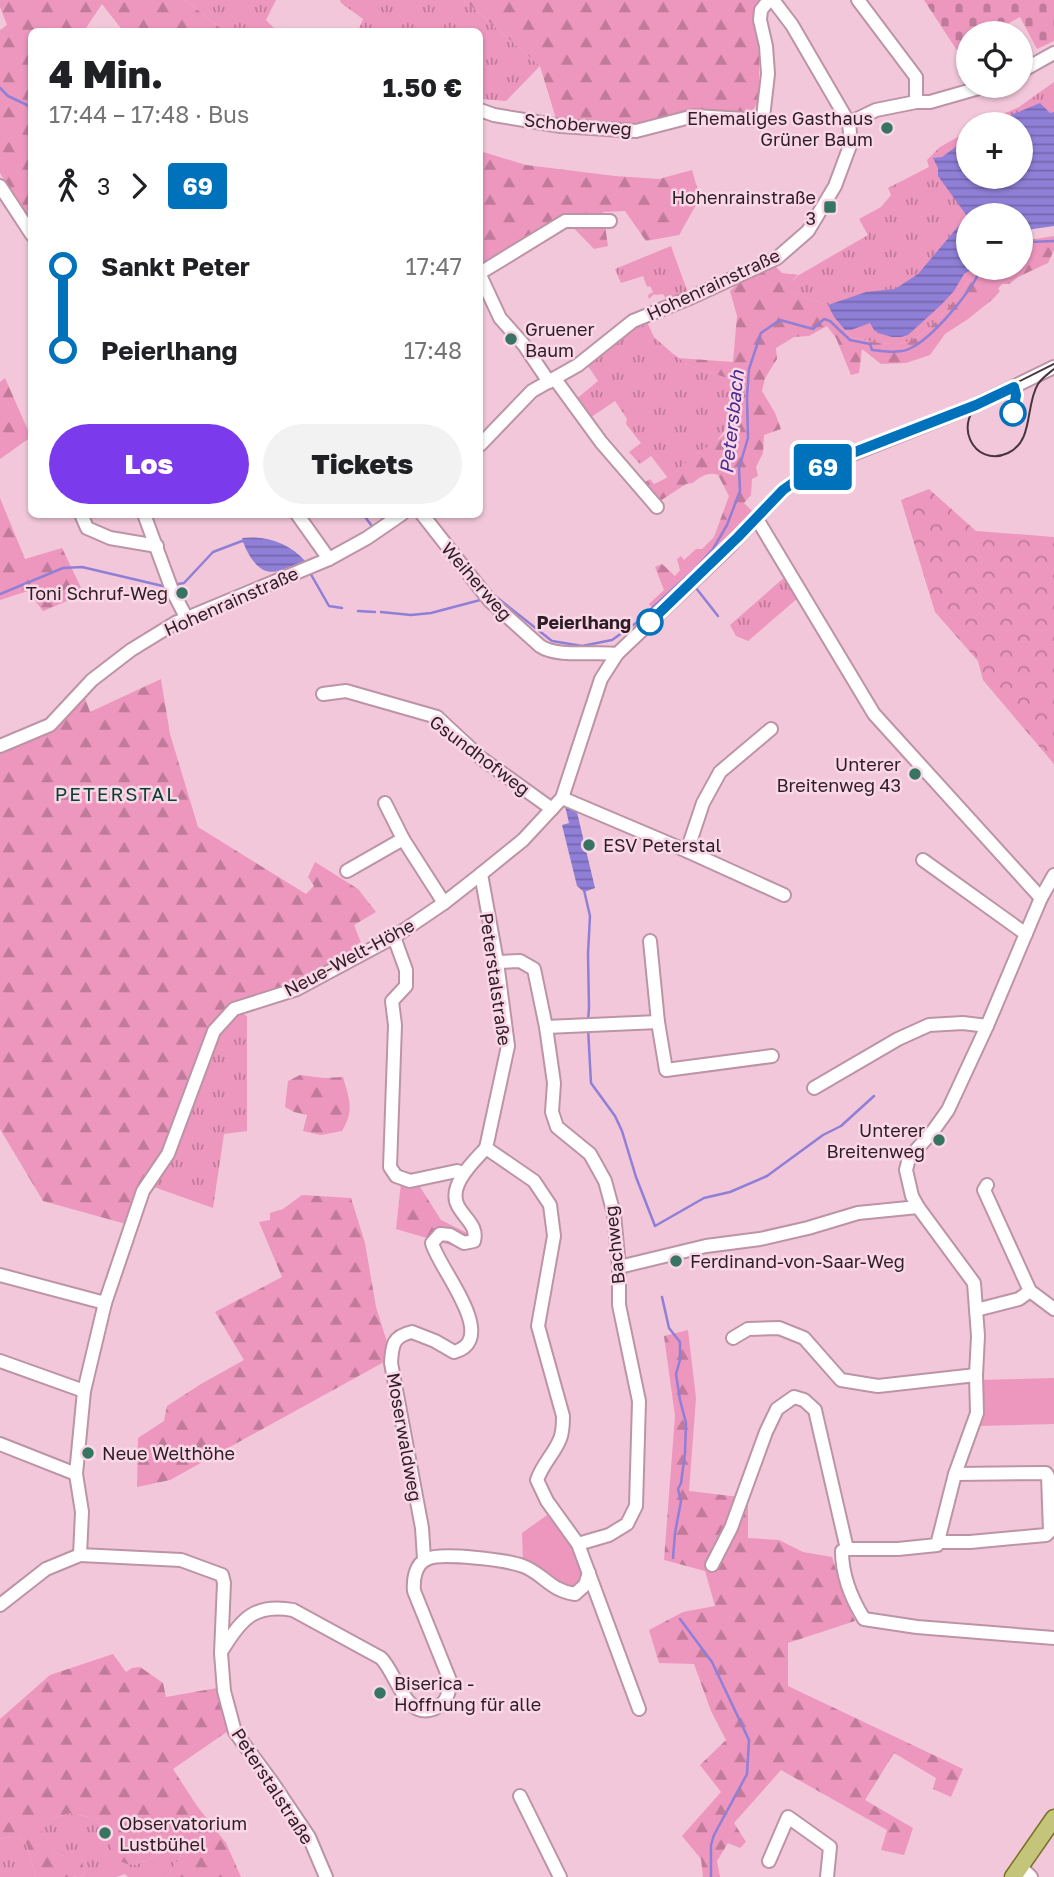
<!DOCTYPE html>
<html lang="de">
<meta charset="utf-8">
<style>
:root{--surface:#fff;--page:#f2f2f2;--text:#202124;--muted:#757577;--accent:#7c3aed}
body{margin:0;font-family:"Golos Text",sans-serif;background:var(--page);color:var(--text);height:100vh;display:flex;flex-direction:column;font-size:26px;white-space:nowrap}
*{box-sizing:border-box;margin:0}
p{font-size:23px;color:var(--muted)}
.icon{flex:none;width:38px;height:38px;fill:none;stroke:currentColor;stroke-width:2;stroke-linecap:round;stroke-linejoin:round}
.map{position:relative;flex:1;overflow:hidden}
.side{position:absolute;left:28px;top:28px;width:455px;height:490px;display:flex;flex-direction:column;background:var(--surface);border-radius:10px;box-shadow:0 2px 5px #0004}
.side>*{flex:none}
.badge{padding:0 14px;border-radius:5px;font-size:24px;line-height:46px}
.controls{position:absolute;left:956px;top:21px;display:grid;gap:14px}
.controls a{display:grid;place-items:center;width:77px;height:77px;border-radius:50%;background:var(--surface);box-shadow:0 2px 5px #0004;font-size:35px}
.map>.badge{position:absolute;translate:-50% -50%;box-shadow:0 0 0 4px #fff}
.legs{display:flex;align-items:center;gap:10px;height:77px;padding:0 21px;font-size:23px}
.legs p{margin-inline-start:auto}
.head{display:flex;align-items:center;justify-content:space-between;height:119px;padding:0 21px}
h1{font-size:38px;font-weight:800;line-height:52px}
.cta{display:flex;gap:14px;margin-top:auto;padding:14px 21px}
.cta a{flex:1;height:80px;border-radius:42px;background:var(--accent);color:#fff;font-size:28px;font-weight:800;line-height:80px;text-align:center}
.cta a+a{background:var(--page);color:var(--text)}
ul{padding:0 21px;list-style:none}
li{display:flex;align-items:center;gap:24px;height:84px;font-size:26px}
li i{display:grid;place-items:center;width:10px;height:100%;margin:0 9px;background:currentColor}
li i::after{content:'';width:18px;height:18px;margin:-9px;border:5px solid;border-radius:50%;background:var(--surface)}
li p{margin-inline-start:auto}
li:first-child i{background:linear-gradient(#0000 50%,currentColor 0)}
li:last-child i{background:linear-gradient(currentColor 50%,#0000 0)}
.map>svg:first-child{display:block}
.grass{fill:url(#grass-tufts)}
.forest{fill:url(#forest-firs)}
.cemetery{fill:url(#cemetery-stones)}
.park{fill:url(#park-crowns)}
.garden{fill:#ed96be}
.water{fill:url(#water-rules)}
.lines{fill:none;stroke-linecap:round;stroke-linejoin:round}
.stream{stroke:#8f7fd6;stroke-width:2.5}
.minor-casing{stroke:#bd94a6;stroke-width:16}
.major-casing{stroke:#767222;stroke-width:19}
.minor{stroke:#fff;stroke-width:12}
.major{stroke:#c4c57a;stroke-width:16}
.tram{stroke:#49353e;stroke-width:2}
.line-1-casing{stroke:#fff;stroke-width:16}
.line-1{stroke:#0072bc;stroke-width:10}
.poi-dot{fill:#377562;stroke:#fad7e6;stroke-width:2.5}
.stop-1-dot{fill:#fff;stroke:#0072bc;stroke-width:3.5}
.labels{text-anchor:middle;dominant-baseline:central;stroke-width:5;stroke-linejoin:round;paint-order:stroke}
.poi-label{font-size:18px;fill:#2d1d24;stroke:#fad7e6;text-anchor:start}
.street-label{font-size:18px;fill:#2d1d24;stroke:#fad7e6}
.stop-label{font-size:18px;font-weight:bold;fill:#2d1d24;stroke:#fad7e6;text-anchor:end}
.water-label{font-size:19px;font-style:italic;fill:#492b90;stroke:#fad7e6}
.neighbourhood-label{font-size:19px;letter-spacing:2px;fill:#094032;stroke:#fad7e6}
</style>
<div class="map">
<svg width="1054" height="1877" viewBox="0 0 1054 1877">
<defs>
<pattern id="grass-tufts" width="24" height="20" patternUnits="userSpaceOnUse" patternTransform="scale(1.75)"><rect width="24" height="20" fill="#ed96be"/><path d="M3 7l-1-3M5 7V3M7 7l1-3M15 17l-1-3M17 17v-4M19 17l1-3" fill="none" stroke="#c07a9a"/></pattern>
<pattern id="forest-firs" width="22" height="20" patternUnits="userSpaceOnUse" patternTransform="scale(1.75)"><rect width="22" height="20" fill="#ed96be"/><path d="M5 1l3.5 6h-7zM16 11l3.5 6h-7z" fill="#c07a9a"/></pattern>
<pattern id="cemetery-stones" width="16" height="16" patternUnits="userSpaceOnUse" patternTransform="scale(1.75)"><rect width="16" height="16" fill="#ed96be"/><path d="M2 7V4a2 2 0 0 1 4 0v3zM10 15v-3a2 2 0 0 1 4 0v3z" fill="#c07a9a"/></pattern>
<pattern id="park-crowns" width="20" height="18" patternUnits="userSpaceOnUse" patternTransform="scale(1.75)"><rect width="20" height="18" fill="#ed96be"/><path d="M2 6a3 3 0 1 1 6 0M12 15a3 3 0 1 1 6 0" fill="none" stroke="#c07a9a"/></pattern>
<pattern id="water-rules" width="6" height="5" patternUnits="userSpaceOnUse" patternTransform="scale(1.75)"><rect width="6" height="5" fill="#8f7fd6"/><path d="M0 2.5h6" fill="none" stroke="#7567ad"/></pattern>
</defs>
<rect width="100%" height="100%" fill="#f2c7da"/>
<!-- grass -->
<g class="grass">
<polygon points="185,0 276,0 266,20 277,31 224,31"/>
<polygon points="340,0 464,0 540,66 506,101 480,99 480,32 358,31 363,19 341,3"/>
<polygon points="1054,82 1054,140 1020,124 980,124 1019,107"/>
<path d="M968,131V268H997L974,273C958,295 926,345 895,344C881,344 866,340 852,338L834,317L828,305L781,290L799,275L868,235L859,219L881,207L891,195L888,188L929,167L927,160L940,147Z"/>
<polygon points="671,246 688,293 668,302 663,294 656,295 654,294 649,299 648,295 653,292 650,286 647,287 643,276 621,283 615,269"/>
<polygon points="646,320 654,337 672,353 690,366 730,379 736,395 735,416 716,442 699,452 668,478 651,456 640,464 629,452 641,443 626,424 627,419 615,401 590,418 575,400 598,381 586,363"/>
<polygon points="786,576 799,597 748,641 736,636 730,625"/>
<polygon points="241,1013 247,1016 247,1131 224,1134 213,1208 154,1187 173,1151 221,1028 234,1016"/>
<polygon points="70,1813 99,1819 136,1865 176,1846 181,1856 166,1877 128,1877 125,1874 116,1877 72,1877 85,1875 81,1858 58,1855 33,1819 51,1819"/>
<polygon points="10,1836 19,1836 27,1845 36,1877 0,1877 0,1839"/>
</g>
<!-- forest -->
<g class="forest">
<polygon points="0,0 185,0 224,31 123,31 102,4 84,31 32,32 31,223 0,173 0,30 7,25 0,7"/>
<polygon points="464,0 759,0 759,100 752,112 696,113 635,128 557,122 540,66"/>
<polygon points="480,151 526,165 615,176 659,179 692,170 700,198 679,235 646,241 625,211 603,212 608,246 594,249 562,216 480,268"/>
<path d="M1054,236V250L1048,263L1018,277L1009,284H1002L998,289L1000,291L993,299L968,319L945,334L930,355L906,363L881,364L862,349L859,373L851,375L836,338L827,326L809,336L794,337L776,348L777,359L765,378L762,391L775,413L781,429L764,435L763,453L756,467L758,476L752,479L751,495L744,503L753,512L743,526L654,610L649,604L664,590L655,567L662,564L675,576L680,570L677,559L681,556L684,560L696,549H702L714,537L729,496L718,475C709,471 699,477 693,483L686,484L657,503L644,483L650,479L654,484C674,476 683,464 699,452C704,448 709,446 714,443C738,426 739,405 730,379L690,366L678,358L733,362L737,316L730,291L737,284L774,265L782,273L798,275L782,290L828,305L834,317L852,338C866,340 881,344 895,344C926,345 958,295 974,273L997,268H1020V249L1029,240Z"/>
<polygon points="5,378 31,437 0,459 0,382"/>
<polygon points="0,498 25,559 62,548 84,594 43,611 28,591 0,600"/>
<polygon points="161,679 170,734 198,827 306,894 314,886 308,877 315,862 358,889 376,912 354,925 365,953 297,989 234,1009 214,1031 186,1106 126,1224 43,1201 0,1129 0,753 57,727 84,695 90,712"/>
<path d="M300,1075L324,1078L343,1077C349,1099 355,1110 342,1131L321,1135L303,1131L307,1115L294,1112L285,1107L288,1081Z"/>
<polygon points="417,1182 441,1220 471,1235 464,1249 396,1229 401,1183"/>
<polygon points="302,1195 351,1198 365,1243 376,1307 387,1342 384,1362 170,1480 137,1487 138,1438 164,1421 167,1406 201,1384 244,1360 215,1312 282,1277 259,1222 270,1220 270,1213 283,1209"/>
<polygon points="688,1330 696,1398 689,1491 748,1498 748,1538 779,1540 803,1552 832,1557 845,1599 855,1621 788,1643 788,1686 963,1769 951,1797 933,1789 936,1778 894,1753 865,1800 913,1828 904,1855 881,1850 887,1830 781,1770 734,1823 746,1842 740,1848 728,1843 717,1861 720,1877 703,1877 701,1859 682,1836 721,1792 700,1765 726,1740 711,1711 694,1664 659,1663 649,1630 683,1612 715,1606 705,1571 664,1560 675,1416 664,1336"/>
<polygon points="113,1654 126,1672 132,1668 140,1667 163,1683 166,1697 217,1688 228,1731 173,1769 197,1806 226,1843 241,1877 166,1877 181,1856 176,1846 136,1865 127,1864 118,1860 99,1819 70,1813 51,1819 34,1819 58,1855 81,1857 85,1875 72,1877 36,1877 27,1845 19,1836 10,1836 0,1839 0,1719 50,1675"/>
</g>
<!-- cemetery -->
<polygon class="cemetery" points="924,0 1054,0 1054,41 1037,49 1020,17 991,33 968,33 968,46 958,52"/>
<!-- park -->
<polygon class="park" points="929,489 976,531 1054,537 1054,764 983,680 978,661 935,612 901,500"/>
<!-- garden -->
<g class="garden">
<polygon points="1054,1378 1054,1424 979,1426 981,1380"/>
<path d="M550,1513C565,1532 600,1569 572,1590L523,1562L522,1533Z"/>
</g>
<!-- water -->
<g class="water">
<polygon points="1040,103 1050,113 1054,112 1054,226 1033,229 1020,234 1020,215 968,215 968,268 974,268 964,274 954,291 941,305 908,335 901,337 892,337 878,333 874,330 870,323 851,330 845,330 834,317 828,305 866,292 895,289 918,274 967,216 938,176 938,168 933,158 942,157 968,138 968,177 1020,177 1020,124 989,124"/>
<path d="M242,538C265,535 290,543 305,561C282,569 268,582 251,558C247,552 244,545 242,538Z"/>
<polygon points="568,804 576,808 595,888 584,892 577,886 562,825 569,823 565,806"/>
</g>
<g class="lines">
<!-- stream -->
<g class="stream">
<polyline points="0,88 8,96 27,105 32,110"/>
<polyline points="1020,251 1030,242 1054,241"/>
<polyline points="363,514 374,529"/>
<polyline points="309,571 329,606 342,608"/>
<polyline points="173,585 184,583 213,552 242,541 245,542"/>
<polyline points="696,588 718,616"/>
<polyline points="0,594 63,568 82,567 167,587"/>
<path d="M490,597L495,596L552,641L582,646L612,640L636,623L696,568L713,549L727,525L740,491L739,468L748,438L747,397L749,369L761,333L780,320L813,329L824,319L830,321L850,340L870,344L872,350C885,351 900,354 911,348C933,337 968,295 979,273H996L1004,268"/>
<polyline points="358,611 375,612"/>
<polyline points="381,612 411,615 431,613 484,599"/>
<polyline points="584,890 590,916 588,954 589,1007 588,1022"/>
<polyline points="588,1028 591,1083 615,1116 622,1131 636,1177 655,1226 704,1198 730,1192 767,1176 823,1135 841,1126 874,1096"/>
<polyline points="662,1297 669,1328 680,1342 680,1360 676,1374 680,1400 686,1423 685,1453 681,1483 678,1489 681,1501 675,1533 673,1558"/>
<polyline points="680,1619 712,1662 749,1740 747,1774 714,1835 711,1845 711,1877"/>
</g>
<!-- minor casing -->
<g class="minor-casing">
<g id="minor">
<polyline points="858,0 916,77 916,102"/>
<polyline points="1020,72 1054,53"/>
<polyline points="480,110 494,115 561,126 636,131 694,116 761,120 763,117 768,74 766,46 760,20 761,10 769,0"/>
<polyline points="849,123 876,110 916,102 930,102 986,86"/>
<polyline points="0,186 32,235"/>
<polyline points="480,273 565,221 610,221"/>
<polyline points="480,275 500,318 524,345 549,382"/>
<polyline points="555,379 601,442 657,507"/>
<polyline points="480,445 532,391 578,365 633,321 692,297 777,258 808,231 835,186 851,143 849,123 792,25 773,0"/>
<polyline points="81,514 87,528 110,538 157,546"/>
<polyline points="144,514 172,590 186,617"/>
<polyline points="297,514 329,559"/>
<path d="M422,514L490,601L540,646C558,658 595,651 617,654"/>
<polyline points="757,519 874,714 1041,898"/>
<polyline points="323,694 346,691 437,717 481,758 552,809"/>
<polyline points="0,746 50,725 92,680 131,650 175,623 329,559 367,538 402,514"/>
<polyline points="562,798 687,851 784,895"/>
<polyline points="385,803 403,839 444,903"/>
<polyline points="687,851 703,803 720,772 771,729"/>
<polyline points="923,860 1026,934"/>
<polyline points="347,871 403,839"/>
<path d="M1054,875L1041,898L987,1026L948,1110L933,1131L909,1158L906,1170L912,1196L918,1207L974,1283L978,1336L976,1375L977,1413L955,1474L937,1545L898,1549H847L842,1551C842,1576 851,1598 864,1619L917,1627L1054,1638"/>
<polyline points="394,937 406,970 406,986 392,1001 395,1025 390,1167 396,1176 410,1181 457,1171 463,1173"/>
<polyline points="650,941 658,1022 666,1070 772,1056"/>
<polyline points="497,962 520,961 534,969 546,1027 554,1083 552,1112 557,1127 590,1154 605,1181 614,1214 619,1267 619,1305 639,1401 636,1506 627,1524 609,1535 578,1544"/>
<polyline points="546,1027 658,1022"/>
<polyline points="814,1088 898,1039 929,1025 963,1023 987,1026"/>
<polyline points="987,1185 984,1190 1030,1291"/>
<polyline points="619,1267 706,1246 760,1239 808,1228 858,1213 918,1207"/>
<polyline points="0,1275 105,1303"/>
<polyline points="976,1310 1019,1299 1030,1291 1054,1309"/>
<polyline points="733,1338 748,1329 779,1328 804,1338 841,1380 878,1386 976,1375"/>
<polyline points="0,1361 84,1391"/>
<polyline points="0,1444 76,1474"/>
<polyline points="938,1542 970,1542 1046,1535 1050,1531 1048,1476 1046,1473 955,1474"/>
<path d="M424,1559L422,1528L391,1363C392,1345 393,1336 412,1332L435,1341L454,1352C501,1339 438,1268 432,1243L440,1234L450,1235L464,1243L474,1241C478,1226 465,1219 458,1206C447,1186 474,1161 486,1148"/>
<polyline points="712,1565 731,1528 766,1432 777,1409 794,1397 804,1400 815,1410 847,1549"/>
<polyline points="0,1605 46,1569 80,1555"/>
<path d="M223,1649C241,1619 255,1603 293,1610L381,1658C397,1674 405,1719 433,1709C446,1705 448,1695 451,1683L414,1591C413,1580 415,1564 427,1559C441,1552 507,1560 523,1566C544,1574 549,1590 575,1594L585,1585L589,1573"/>
<path d="M639,1709L578,1544L547,1501L537,1480C543,1463 554,1454 560,1439C563,1432 563,1424 563,1416L538,1326L554,1236L550,1205L534,1181L486,1148L508,1046L497,962L481,874L523,840L562,798L601,679L617,654L728,548L783,490L797,480L830,463L976,405L1054,367"/>
<polyline points="520,1796 560,1877"/>
<polyline points="769,1861 788,1817 830,1847 827,1877"/>
<polyline points="1020,1866 1031,1877"/>
<polyline points="326,1877 309,1837 272,1782 235,1732 224,1691 221,1653 224,1583 222,1575 181,1560 80,1555 82,1512 76,1474 84,1391 105,1303 143,1191 168,1154 214,1031 234,1009 297,989 394,937 444,903 481,874"/>
</g>
</g>
<!-- major casing -->
<g class="major-casing">
<polyline id="major" points="1013,1877 1054,1818"/>
</g>
<!-- minor -->
<use href="#minor" class="minor"/>
<!-- major -->
<use href="#major" class="major"/>
<!-- tram -->
<path class="tram" d="M1054,364L986,398C949,421 974,469 1008,453C1034,441 1025,405 1038,384C1042,378 1048,374 1054,369"/>
</g>
<g class="lines">
<!-- line-1 casing -->
<g class="line-1-casing">
<polyline id="line-1" points="650,622 738,537 783,490 797,480 855,452 976,405 1014,387 1016,395 1013,413"/>
</g>
<!-- line-1 -->
<use href="#line-1" class="line-1"/>
</g>
<!-- markers -->
<g class="poi-dot">
<circle cx="887" cy="128" r="7"/>
<rect x="823" y="200" width="14" height="14" rx="3.5"/>
<circle cx="511" cy="339" r="7"/>
<circle cx="182" cy="593" r="7"/>
<circle cx="915" cy="774" r="7"/>
<circle cx="589" cy="845" r="7"/>
<circle cx="939" cy="1140" r="7"/>
<circle cx="676" cy="1261" r="7"/>
<circle cx="88" cy="1453" r="7"/>
<circle cx="380" cy="1693" r="7"/>
<circle cx="105" cy="1833" r="7"/>
</g>
<g class="stop-1-dot">
<circle cx="1013" cy="413" r="12"/>
<circle cx="650" cy="622" r="12"/>
</g>
<g class="labels">
<!-- poi labels -->
<g class="poi-label">
<text x="873" y="118" text-anchor="end">Ehemaliges Gasthaus<tspan x="873" dy="21">Grüner Baum</tspan></text>
<text x="816" y="197" text-anchor="end">Hohenrainstraße<tspan x="816" dy="21">3</tspan></text>
<text x="525" y="329">Gruener<tspan x="525" dy="21">Baum</tspan></text>
<text x="168" y="593" text-anchor="end">Toni Schruf-Weg</text>
<text x="901" y="764" text-anchor="end">Unterer<tspan x="901" dy="21">Breitenweg 43</tspan></text>
<text x="603" y="845">ESV Peterstal</text>
<text x="925" y="1130" text-anchor="end">Unterer<tspan x="925" dy="21">Breitenweg</tspan></text>
<text x="690" y="1261">Ferdinand-von-Saar-Weg</text>
<text x="102" y="1453">Neue Welthöhe</text>
<text x="394" y="1683">Biserica -<tspan x="394" dy="21">Hoffnung für alle</tspan></text>
<text x="119" y="1823">Observatorium<tspan x="119" dy="21">Lustbühel</tspan></text>
</g>
<!-- street labels -->
<g class="street-label">
<text transform="translate(578 124) rotate(5)">Schoberweg</text>
<text transform="translate(713 284) rotate(-25)">Hohenrainstraße</text>
<text transform="translate(477 581) rotate(49)">Weiherweg</text>
<text transform="translate(231 601) rotate(-24)">Hohenrainstraße</text>
<text transform="translate(480 755) rotate(37)">Gsundhofweg</text>
<text transform="translate(349 957) rotate(-28)">Neue-Welt-Höhe</text>
<text transform="translate(496 979) rotate(82)">Peterstalstraße</text>
<text transform="translate(614 1245) rotate(-96)">Bachweg</text>
<text transform="translate(405 1437) rotate(80)">Moserwaldweg</text>
<text transform="translate(273 1786) rotate(57)">Peterstalstraße</text>
</g>
<!-- stop labels -->
<g class="stop-label">
<text x="631" y="622">Peierlhang</text>
</g>
<!-- water labels -->
<g class="water-label">
<text transform="translate(731 422) rotate(-84)">Petersbach</text>
</g>
<!-- neighbourhood labels -->
<g class="neighbourhood-label">
<text x="117" y="793">PETERSTAL</text>
</g>
</g>
</svg>
<div class="controls">
<a><svg class="icon" aria-label="locate" viewBox="0 0 24 24"><circle cx="12" cy="12" r="6"/><path d="M12 2v4M12 18v4M2 12h4M18 12h4"/></svg></a>
<a>+</a>
<a>−</a>
</div>
<b class="badge" style="left:823px;top:467px;background:#0072bc;color:#fff">69</b>
<section class="side">
<div class="head"><div><h1>4 Min.</h1><p>17:44 – 17:48 · Bus</p></div><b>1.50 €</b></div>
<div class="legs"><svg class="icon" aria-label="walk" viewBox="0 0 24 24"><circle cx="13" cy="4" r="2"/><path d="M13 8l-2 6 4 7M11 14l-3 7M7 12l3-4h3l4 4"/></svg>3<svg class="icon" aria-label="forward" viewBox="0 0 24 24"><path d="M9 5l7 7-7 7"/></svg><b class="badge" style="background:#0072bc;color:#fff">69</b></div>
<ul>
<li><i style="color:#0072bc"></i><b>Sankt Peter</b><p>17:47</p></li>
<li><i style="color:#0072bc"></i><b>Peierlhang</b><p>17:48</p></li>
</ul>
<div class="cta"><a>Los</a><a>Tickets</a></div>
</section>
</div>
